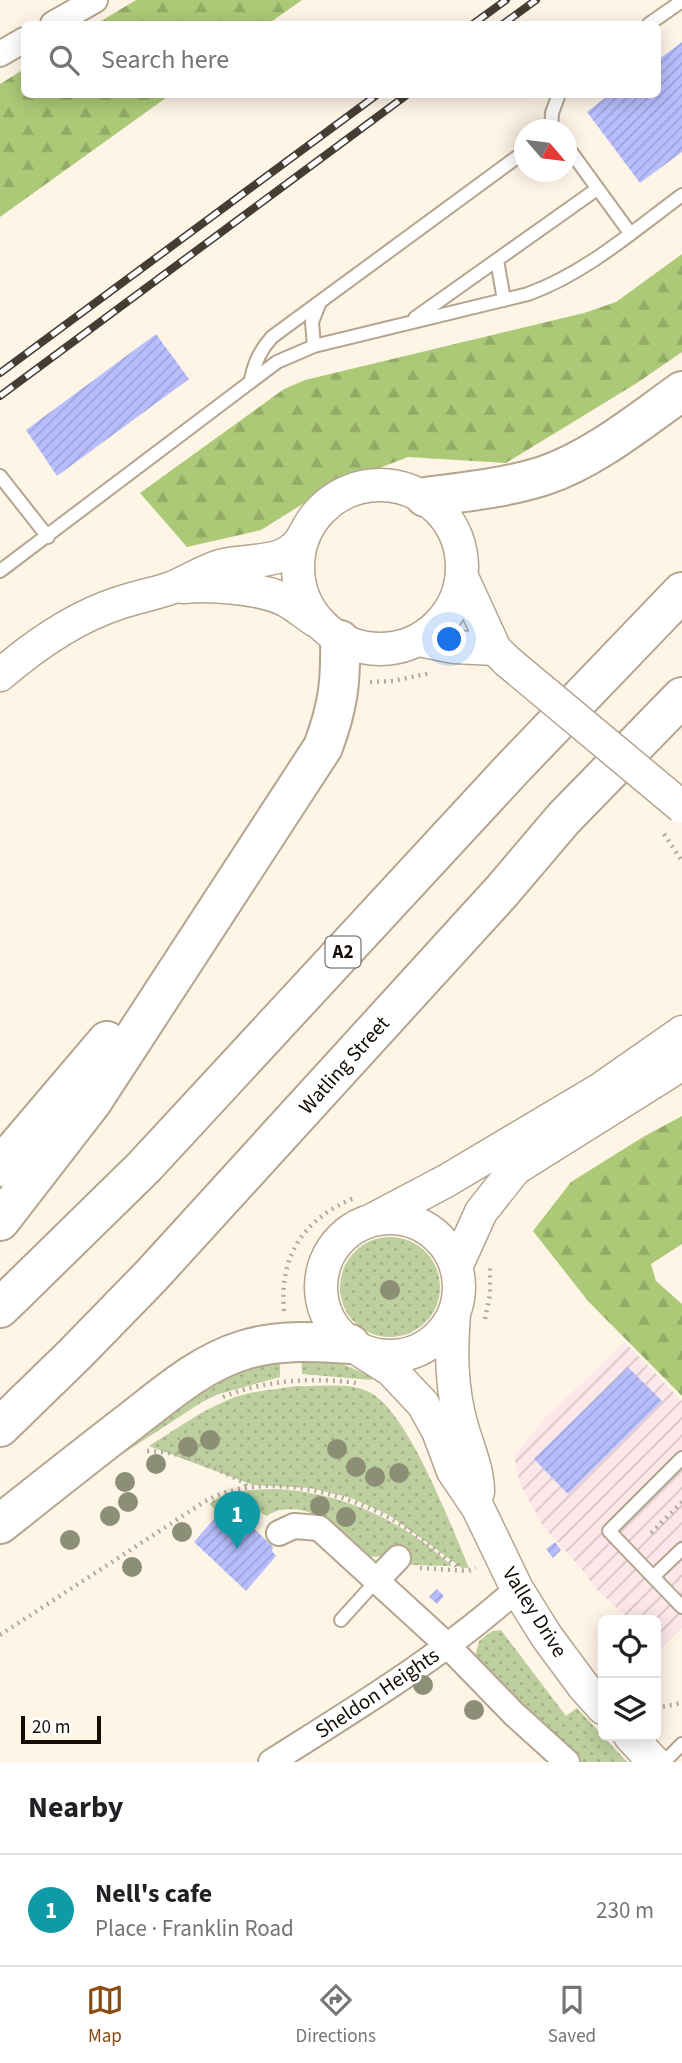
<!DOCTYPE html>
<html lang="en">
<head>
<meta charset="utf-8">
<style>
  :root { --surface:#fff; --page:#f6f6f6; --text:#202124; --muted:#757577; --line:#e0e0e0; --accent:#8a4c10 }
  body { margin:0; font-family:"Source Sans 3",sans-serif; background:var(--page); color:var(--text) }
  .controls { position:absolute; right:21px; bottom:21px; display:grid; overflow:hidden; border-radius:10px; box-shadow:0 4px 18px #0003 }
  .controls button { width:63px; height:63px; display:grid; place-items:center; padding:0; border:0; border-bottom:2px solid var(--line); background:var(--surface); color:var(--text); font:35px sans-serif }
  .compass { position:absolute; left:514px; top:119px; width:63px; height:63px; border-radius:50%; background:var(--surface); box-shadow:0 4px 18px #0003; rotate:118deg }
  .scale { position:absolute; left:21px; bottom:18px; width:80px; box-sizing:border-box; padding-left:7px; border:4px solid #130d06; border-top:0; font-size:19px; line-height:24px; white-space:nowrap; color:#130d06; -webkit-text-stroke:5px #fff; paint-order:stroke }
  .you { position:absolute; left:450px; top:640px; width:24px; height:24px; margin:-18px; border:5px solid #fff; border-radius:50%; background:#1a73e8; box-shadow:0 0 0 10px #1a73e833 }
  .badge { display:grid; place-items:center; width:46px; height:46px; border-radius:50%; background:var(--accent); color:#fff; font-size:23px; font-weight:700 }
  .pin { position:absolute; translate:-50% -58px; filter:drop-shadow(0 2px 4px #0008) }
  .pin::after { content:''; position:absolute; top:37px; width:24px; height:21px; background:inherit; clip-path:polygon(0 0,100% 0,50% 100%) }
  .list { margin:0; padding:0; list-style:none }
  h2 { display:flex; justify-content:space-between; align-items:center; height:91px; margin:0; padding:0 28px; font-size:30px }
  h2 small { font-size:23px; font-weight:400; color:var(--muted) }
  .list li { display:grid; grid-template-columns:46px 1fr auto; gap:21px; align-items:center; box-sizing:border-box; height:112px; padding:0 28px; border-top:2px solid var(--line) }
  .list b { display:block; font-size:26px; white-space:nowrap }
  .list p { margin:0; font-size:23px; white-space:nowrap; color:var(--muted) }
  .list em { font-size:23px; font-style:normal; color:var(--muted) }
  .icon { flex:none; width:38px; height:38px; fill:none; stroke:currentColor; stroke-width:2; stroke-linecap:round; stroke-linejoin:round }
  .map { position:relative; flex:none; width:682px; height:1762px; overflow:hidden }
  .search { position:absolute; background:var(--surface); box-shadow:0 4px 18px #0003; left:21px; right:21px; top:21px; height:77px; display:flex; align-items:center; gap:18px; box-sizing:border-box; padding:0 24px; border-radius:10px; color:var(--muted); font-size:26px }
  .sheet { height:203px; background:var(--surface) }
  nav { display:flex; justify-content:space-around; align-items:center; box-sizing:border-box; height:98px; border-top:2px solid var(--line); background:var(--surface); font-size:19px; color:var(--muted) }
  nav a { display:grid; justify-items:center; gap:4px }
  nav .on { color:var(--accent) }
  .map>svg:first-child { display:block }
</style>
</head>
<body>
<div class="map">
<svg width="682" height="1762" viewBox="0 0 682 1762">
  <defs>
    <pattern id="industrial-furrows" width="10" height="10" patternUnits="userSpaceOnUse" patternTransform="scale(1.75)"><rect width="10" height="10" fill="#fce7eb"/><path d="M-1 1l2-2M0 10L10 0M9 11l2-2" fill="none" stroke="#d7c5c8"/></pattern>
    <pattern id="grass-dots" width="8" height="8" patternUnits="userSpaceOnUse" patternTransform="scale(1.75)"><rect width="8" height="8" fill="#bdcf9e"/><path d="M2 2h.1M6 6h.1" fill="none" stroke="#a2b187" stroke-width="1.8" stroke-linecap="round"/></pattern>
    <pattern id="forest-firs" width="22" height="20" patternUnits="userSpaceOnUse" patternTransform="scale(1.75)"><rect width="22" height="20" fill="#acc977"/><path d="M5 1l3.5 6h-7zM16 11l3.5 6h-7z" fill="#93ab65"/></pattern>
    <pattern id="building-hatch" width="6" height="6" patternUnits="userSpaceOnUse" patternTransform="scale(1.75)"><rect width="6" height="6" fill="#b8befd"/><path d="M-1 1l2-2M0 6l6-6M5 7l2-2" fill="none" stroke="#9da2d7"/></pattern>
  </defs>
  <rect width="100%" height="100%" fill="#fff5e7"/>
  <path fill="url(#industrial-furrows)" d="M625 1342 682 1401V1627L660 1649 656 1645V1620H630L593 1586 586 1574 542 1525 520 1484 514 1456 544 1419Z"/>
  <path fill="url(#grass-dots)" d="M340 1287a50 50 0 1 1 100 0a50 50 0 1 1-100 0Z
    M301 1355 331 1359 373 1377 371 1380 302 1374Z
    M280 1360V1377L219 1394 202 1402 124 1453 122 1450C174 1411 214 1373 280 1360Z
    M297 1386C319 1387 348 1382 367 1391 407 1407 452 1528 469 1568H462L389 1515 351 1498 310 1488 253 1485 149 1446C179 1428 208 1405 242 1395 260 1390 279 1389 297 1386Z
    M278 1489C344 1493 405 1522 452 1566L411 1565 387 1554C360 1567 331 1530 313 1514 300 1508 279 1507 267 1516L255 1510 245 1515 235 1505 219 1513 209 1504C229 1488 254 1490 278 1489Z
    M501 1630 566 1716 577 1708 627 1762H580L558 1745 475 1657 479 1641 492 1631Z"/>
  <path fill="url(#forest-firs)" d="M136 0H302L268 24H96Z
    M24 69V94L170 95 0 217V84Z
    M682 254V352L637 383 506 463 408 457 330 487 261 530 187 547 140 493 284 389 305 380 584 313 616 302Z
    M682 1116V1244L651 1264 656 1281 682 1304V1396L588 1301 533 1231 571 1182 643 1137Z"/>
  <path fill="url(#building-hatch)" d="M682 42V152L640 183 587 112 610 94H658V60Z
    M156 334 189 379 57 476 26 430Z
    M628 1367 662 1401 568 1494 534 1459Z
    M221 1511 234 1521 241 1516 273 1547 272 1551 276 1556 246 1591 194 1542Z
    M555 1542 561 1550 553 1558 546 1549Z
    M437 1589 444 1596 437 1604 429 1597Z"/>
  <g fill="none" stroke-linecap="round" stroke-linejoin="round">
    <g stroke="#b5a590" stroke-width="16">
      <path id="service" d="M649 24 682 1
        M551 130 552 113 559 94
        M566 145 630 233
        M497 260 504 300
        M415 318 597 189
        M314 346 312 322 320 302
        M251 380C254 363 260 350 272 337L524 152
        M0 476 48 537
        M0 571 277 362 314 346 528 294C586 273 633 231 682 195
        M682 1458 609 1531 682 1607
        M653 1577 682 1549
        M341 1620 377 1580
        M664 1762 682 1744"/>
    </g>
    <g stroke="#b5a590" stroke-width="28">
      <path id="minor" d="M53 24 95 0
        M0 54 24 40
        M279 1533 294 1526 319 1528 448 1646 514 1714 567 1762
        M377 1580 398 1558
        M271 1762C356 1708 443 1656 517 1589"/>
    </g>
    <g stroke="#b5a590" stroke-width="35">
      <path id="tertiary" d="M298 567a82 82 0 1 1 164 0a82 82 0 1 1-164 0Z
        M462 577 495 649 507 661
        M183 587C210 584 259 588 283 599 294 604 305 614 316 621
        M419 640 454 647 495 649
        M0 675C35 645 75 617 119 603 136 597 154 594 171 588 187 582 203 571 220 566 250 558 290 567 305 533
        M321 1287a69 69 0 1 1 138 0a69 69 0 1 1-138 0Z
        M374 1219 446 1181 599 1090 682 1032
        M456 1267 481 1212 515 1169 682 1064
        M454 1314C451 1352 451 1386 461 1423 467 1446 478 1468 478 1492
        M350 1344 391 1370 423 1404 438 1431 453 1471 478 1508 517 1589 547 1637 584 1687 603 1708
        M630 1736 654 1762"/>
    </g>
    <g stroke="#b5a590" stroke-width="42">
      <path id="trunk" d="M425 497C465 492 505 488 543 476 592 460 640 421 682 391
        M0 1167 107 1041
        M0 1221 92 1102 323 747C338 707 341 682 340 640
        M0 1308 144 1167 513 768 682 592
        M0 1427 75 1354 151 1276 502 891 564 818 682 697
        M0 1524C44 1489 87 1455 131 1421 166 1394 201 1363 244 1350 280 1339 314 1342 350 1344"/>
    </g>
    <path stroke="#b2aa9e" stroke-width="4.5" stroke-dasharray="2 5" stroke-linecap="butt" d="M370 682 393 681 431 673
      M664 834 682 861
      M284 1311C279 1255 304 1219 354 1198
      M485 1319 490 1295V1265
      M223 1397C264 1380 313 1377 356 1383
      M147 1451C187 1452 210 1466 245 1483L247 1488
      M651 1533 682 1502
      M420 1568 468 1571 476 1568
      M0 1635 204 1502C259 1470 343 1491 395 1521 417 1534 436 1551 456 1566L459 1571
      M656 1708 682 1703"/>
    <use href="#service" stroke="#fff" stroke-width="12"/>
    <use href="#minor" stroke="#fff" stroke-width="24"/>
    <use href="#tertiary" stroke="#fff" stroke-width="32"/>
    <use href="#trunk" stroke="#fff" stroke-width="38"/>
    <g stroke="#443d34" stroke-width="8">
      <path id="rail" d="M473 24 506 0
        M503 24 536 0
        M0 373 378 94
        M0 396 408 94"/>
    </g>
    <use href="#rail" stroke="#fff" stroke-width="5" stroke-dasharray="16" stroke-linecap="butt"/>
    <g stroke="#b5a590" stroke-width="35" stroke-linecap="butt">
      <path id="tertiary-bridge" d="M507 661 682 807"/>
    </g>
    <use href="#tertiary-bridge" stroke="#fff" stroke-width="32"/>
  </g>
  <g fill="#8c8e75">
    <circle cx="390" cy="1290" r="10"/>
    <circle cx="210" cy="1440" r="10"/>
    <circle cx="188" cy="1447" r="10"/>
    <circle cx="337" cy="1449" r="10"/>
    <circle cx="156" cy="1464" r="10"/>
    <circle cx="356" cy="1467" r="10"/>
    <circle cx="399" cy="1473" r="10"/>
    <circle cx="375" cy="1477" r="10"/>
    <circle cx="125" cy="1482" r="10"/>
    <circle cx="128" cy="1502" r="10"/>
    <circle cx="231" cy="1503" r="10"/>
    <circle cx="320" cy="1506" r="10"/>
    <circle cx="110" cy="1516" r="10"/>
    <circle cx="346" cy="1517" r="10"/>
    <circle cx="182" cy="1532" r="10"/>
    <circle cx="70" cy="1540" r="10"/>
    <circle cx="132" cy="1567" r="10"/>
    <circle cx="423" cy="1685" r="10"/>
    <circle cx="474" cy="1710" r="10"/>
  </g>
  <g text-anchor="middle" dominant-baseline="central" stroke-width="5" stroke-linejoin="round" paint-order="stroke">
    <rect fill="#fff" stroke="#5a5651" stroke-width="2" x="325.5" y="936.5" width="35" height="31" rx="5"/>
    <g font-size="19" font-weight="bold" fill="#130d06">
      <text x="343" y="952">A2</text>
    </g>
    <g font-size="21" fill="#130d06" stroke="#fff">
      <text transform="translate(344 1065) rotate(-48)">Watling Street</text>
      <text transform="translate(535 1612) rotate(58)">Valley Drive</text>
      <text transform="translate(377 1693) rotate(-34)">Sheldon Heights</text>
    </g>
  </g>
</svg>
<div class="controls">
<button><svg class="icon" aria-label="locate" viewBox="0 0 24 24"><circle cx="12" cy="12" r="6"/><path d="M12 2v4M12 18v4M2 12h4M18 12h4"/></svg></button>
<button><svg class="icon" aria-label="layers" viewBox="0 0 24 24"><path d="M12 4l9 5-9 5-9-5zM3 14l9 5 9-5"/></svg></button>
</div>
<svg class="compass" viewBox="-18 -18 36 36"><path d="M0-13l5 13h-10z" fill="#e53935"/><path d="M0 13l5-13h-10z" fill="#757577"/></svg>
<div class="scale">20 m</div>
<div class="you"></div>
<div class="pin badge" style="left:237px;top:1549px;background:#0f9aa8">1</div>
<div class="search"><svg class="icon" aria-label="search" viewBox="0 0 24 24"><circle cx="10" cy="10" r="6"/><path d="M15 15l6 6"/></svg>Search here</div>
</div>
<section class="sheet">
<h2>Nearby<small></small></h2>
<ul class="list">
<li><span class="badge" style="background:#0f9aa8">1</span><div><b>Nell's cafe</b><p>Place · Franklin Road</p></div><em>230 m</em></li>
</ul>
</section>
<nav>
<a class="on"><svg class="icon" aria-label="map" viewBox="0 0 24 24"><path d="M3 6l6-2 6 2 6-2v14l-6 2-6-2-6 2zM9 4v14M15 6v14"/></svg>Map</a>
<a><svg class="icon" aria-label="directions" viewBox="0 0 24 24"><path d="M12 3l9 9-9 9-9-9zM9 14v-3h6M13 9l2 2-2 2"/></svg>Directions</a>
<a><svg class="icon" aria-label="saved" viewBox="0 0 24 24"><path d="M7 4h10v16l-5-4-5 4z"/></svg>Saved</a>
</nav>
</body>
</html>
